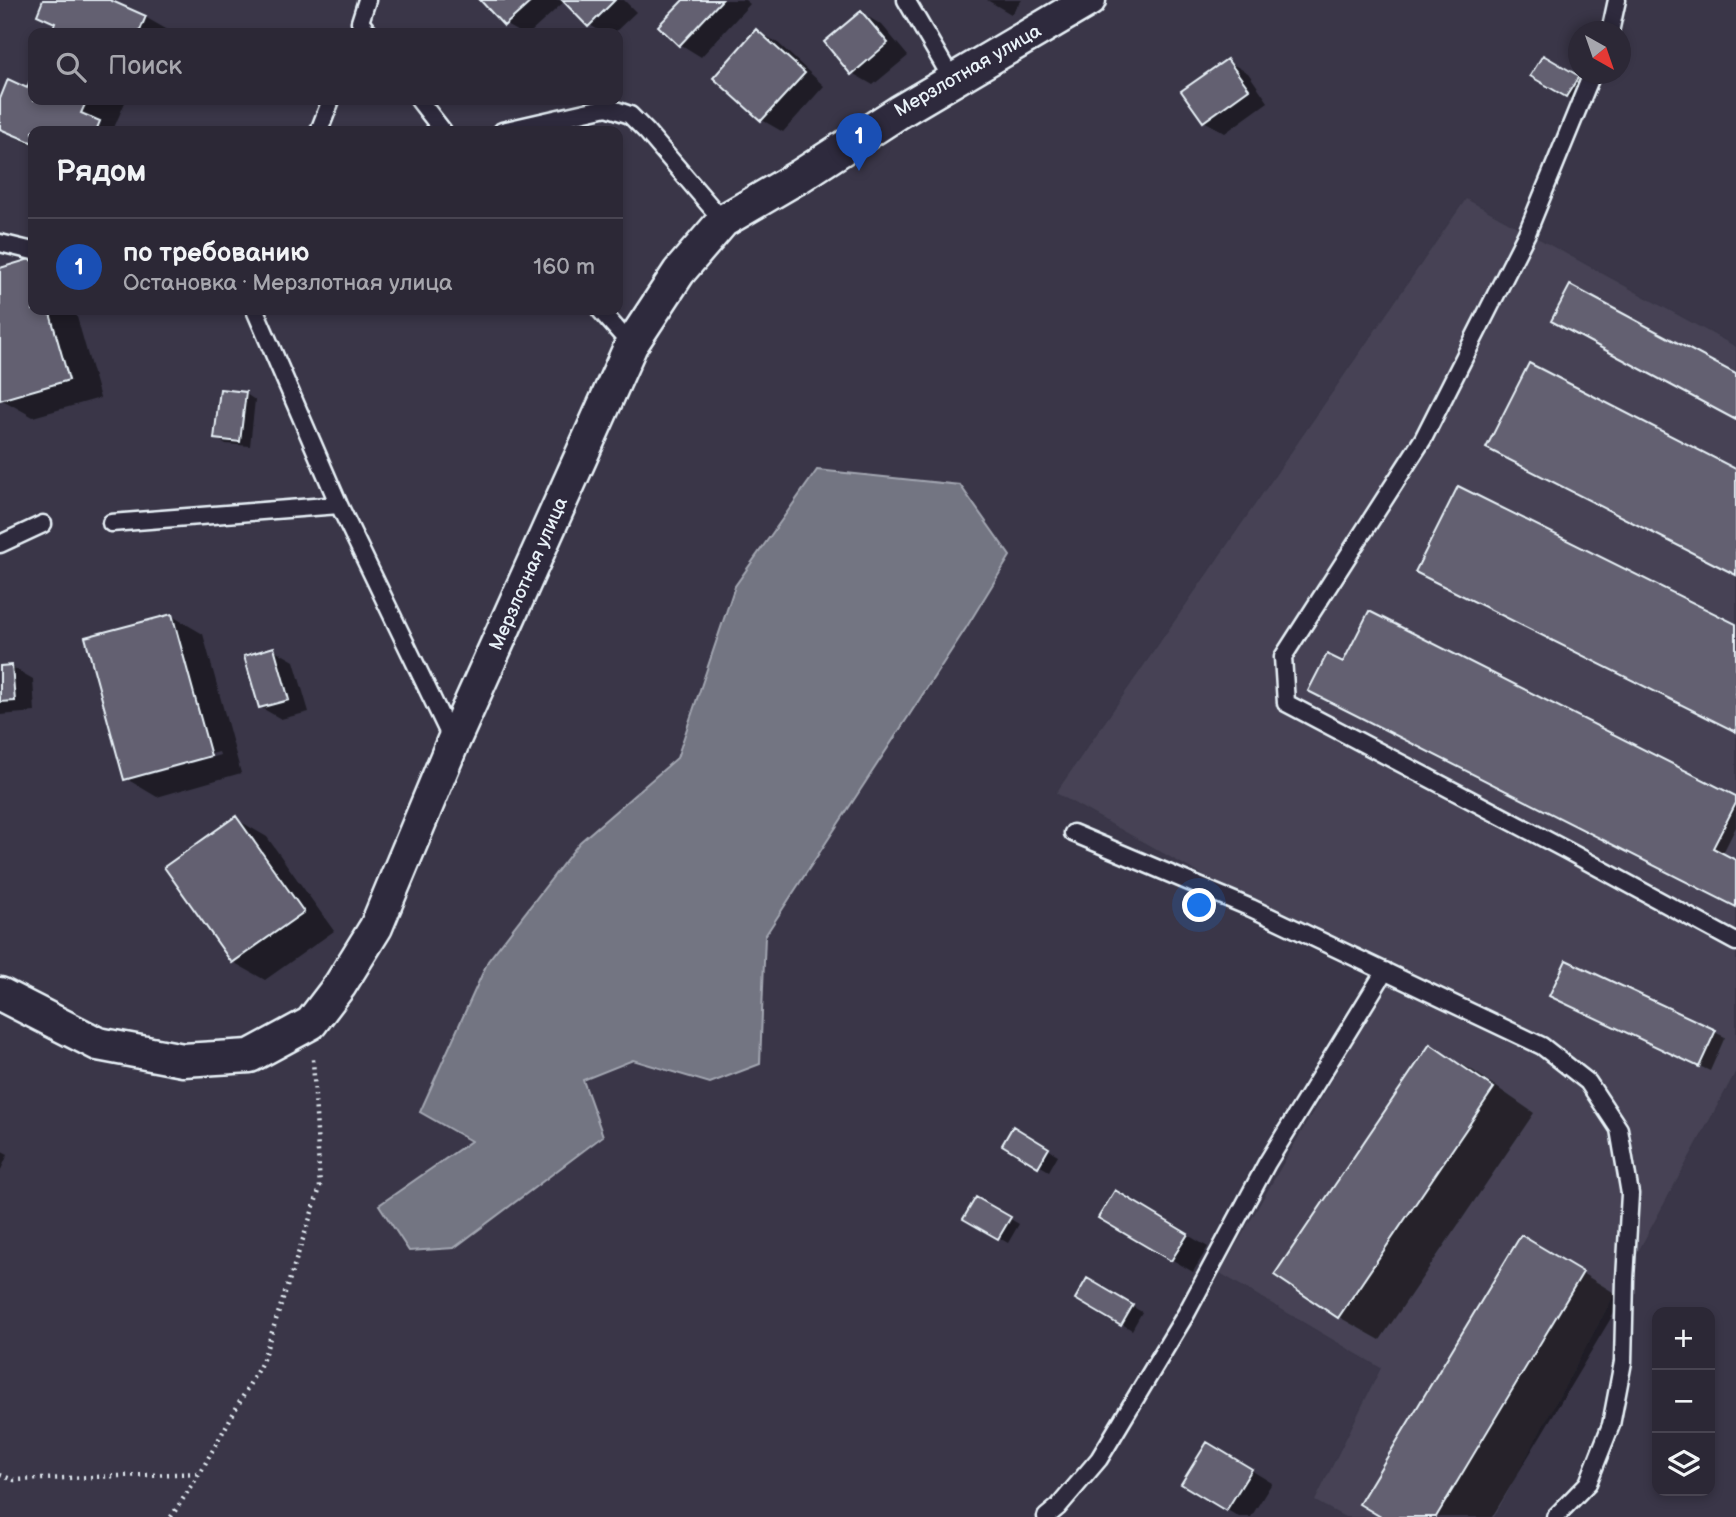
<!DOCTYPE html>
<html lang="ru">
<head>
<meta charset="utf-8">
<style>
  :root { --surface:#2c2836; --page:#383442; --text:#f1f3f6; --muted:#a6a6ad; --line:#484451; --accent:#8abfa5 }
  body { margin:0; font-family:"Balsamiq Sans",sans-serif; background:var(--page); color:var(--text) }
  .controls { position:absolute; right:21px; bottom:21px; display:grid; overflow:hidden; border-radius:14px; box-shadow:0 4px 10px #0003 }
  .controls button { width:63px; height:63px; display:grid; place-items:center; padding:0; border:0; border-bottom:2px solid var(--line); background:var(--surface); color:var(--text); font:35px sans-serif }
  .compass { position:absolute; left:1568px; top:21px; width:63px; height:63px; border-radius:50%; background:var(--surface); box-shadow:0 4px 10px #0003; rotate:140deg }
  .you { position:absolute; left:1200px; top:906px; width:24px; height:24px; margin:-18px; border:5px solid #fff; border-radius:50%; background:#1a73e8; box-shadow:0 0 0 10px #1a73e833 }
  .badge { display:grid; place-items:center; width:46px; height:46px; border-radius:50%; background:var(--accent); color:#fff; font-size:23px; font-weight:700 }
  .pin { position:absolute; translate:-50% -58px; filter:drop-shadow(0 2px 4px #0008) }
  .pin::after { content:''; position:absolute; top:37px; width:24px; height:21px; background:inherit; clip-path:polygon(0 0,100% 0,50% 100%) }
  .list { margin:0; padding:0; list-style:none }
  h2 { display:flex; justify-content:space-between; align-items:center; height:91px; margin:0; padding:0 28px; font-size:30px }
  h2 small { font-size:23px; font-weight:400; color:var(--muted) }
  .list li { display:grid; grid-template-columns:46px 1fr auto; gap:21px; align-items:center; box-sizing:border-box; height:98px; padding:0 28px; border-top:2px solid var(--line) }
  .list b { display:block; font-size:26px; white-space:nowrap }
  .list p { margin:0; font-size:23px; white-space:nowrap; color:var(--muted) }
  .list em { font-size:23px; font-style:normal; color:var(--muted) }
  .icon { flex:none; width:38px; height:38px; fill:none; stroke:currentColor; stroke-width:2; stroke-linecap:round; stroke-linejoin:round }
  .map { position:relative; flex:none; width:1736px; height:1517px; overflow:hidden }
  .search { position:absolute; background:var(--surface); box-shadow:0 4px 10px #0003; left:28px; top:28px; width:595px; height:77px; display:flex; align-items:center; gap:18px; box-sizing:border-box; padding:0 24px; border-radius:14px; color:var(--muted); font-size:26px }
  .panel { position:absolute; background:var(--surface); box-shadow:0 4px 10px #0003; left:28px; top:126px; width:595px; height:189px; border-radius:14px }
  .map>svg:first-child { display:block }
</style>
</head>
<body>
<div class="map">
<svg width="1736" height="1517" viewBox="0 0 1736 1517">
  <rect width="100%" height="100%" fill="#3a3648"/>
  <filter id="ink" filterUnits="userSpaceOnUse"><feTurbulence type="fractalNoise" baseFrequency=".0143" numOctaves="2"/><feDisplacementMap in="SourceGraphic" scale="14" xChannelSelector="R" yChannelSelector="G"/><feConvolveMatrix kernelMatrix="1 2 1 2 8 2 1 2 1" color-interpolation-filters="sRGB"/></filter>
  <g filter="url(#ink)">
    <path fill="#464354" d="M1466 199 1736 347V1071L1494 1517H1345L1315 1501 1381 1368 1220 1273 1389 980 1056 793Z"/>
    <path fill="#737482" stroke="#a2a6b1" stroke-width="2" d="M817 470 960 485 1010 556 966 628 765 936 760 1064 710 1083 633 1060 583 1080 603 1136 454 1248 409 1251 379 1205 471 1141 420 1112 488 961 580 842 677 758 735 586Z"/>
    <path fill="#0007" fill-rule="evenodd" d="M45 0H105L145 17 173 33H52L56 25 39 15Z
      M482 0H624L636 12 614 33H603L590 25 565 1 530 33H520L506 25Z
      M685 0H745L750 4 701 57 680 44Z
      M987 0H1022L1011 14Z
      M861 13 882 25 908 56 873 85 852 73Z
      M757 31 778 43 824 86 783 132 762 120Z
      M1544 57 1588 83 1577 102 1532 76Z
      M1227 61 1248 73 1268 102 1225 133 1204 121Z
      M33 77V100H126L113 130 115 131H33V146L0 128V103L28 90Z
      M33 260V310H75L100 398 33 417 1 399 0 394V270Z
      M246 394 255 400 250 446 226 444 216 438Z
      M172 616 203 634 241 773 157 797 125 778ZM219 752 220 755 148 775V771Z
      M273 649 294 661 309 712 281 719 260 707Z
      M1344 664 1736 798V827L1722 855 1736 862V906Z
      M12 667 33 679 35 712 0 715V668Z
      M236 819 267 837 334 931 265 980 233 962Z
      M1567 962 1725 1037 1710 1071 1561 1001Z
      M1431 1047 1472 1070 1534 1113 1380 1340 1339 1317Z
      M1013 1129 1058 1155 1049 1171 1004 1145Z
      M0 1150 8 1154 0 1172Z
      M1115 1192 1208 1247 1193 1272 1100 1217Z
      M977 1199 1019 1224 1008 1243 965 1218Z
      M1562 1261 1623 1298 1492 1517H1384Z
      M1088 1281 1142 1312 1132 1330 1078 1298Z
      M1228 1456 1272 1483 1251 1517H1239L1184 1484Z"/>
    <path fill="#636171" stroke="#e8f1f8" stroke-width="2" d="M43 0H110L146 16 139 33H51L55 23 37 15Z
      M480 0H533L504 26Z
      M562 0H615L588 27Z
      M683 0H722L679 46 658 26Z
      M861 11 888 43 851 75 824 42Z
      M756 29 805 73 761 121 713 78Z
      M1543 55 1579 76 1566 97 1530 76Z
      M1227 59 1249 89 1203 122 1181 91Z
      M33 73V100H87L81 113 100 121 96 131H33V143L0 129V99L8 79 27 88Z
      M33 258V310H49L69 380 0 400V268Z
      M1570 285 1736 374V420L1551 321Z
      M1529 363 1736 469V575L1486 448Z
      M220 389 246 392 240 442 214 439Z
      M1458 486 1736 624V732L1415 572Z
      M1369 611 1736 796V803L1713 848 1736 860V907L1308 691 1327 654 1343 662Z
      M172 614 211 756 124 780 85 637Z
      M274 647 289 700 259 708 244 656Z
      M12 665 15 701 0 702V666Z
      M236 816 304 912 232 963 164 867Z
      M1566 960 1716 1030 1699 1067 1549 996Z
      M1430 1044 1494 1088 1338 1318 1274 1275Z
      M1013 1126 1049 1148 1038 1167 1002 1145Z
      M1115 1190 1188 1234 1171 1261 1098 1218Z
      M976 1197 1011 1217 998 1239 963 1219Z
      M1521 1235 1583 1272 1436 1517H1381L1359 1504Z
      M1087 1278 1133 1305 1121 1326 1075 1299Z
      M1207 1442 1252 1469 1226 1511 1181 1484Z"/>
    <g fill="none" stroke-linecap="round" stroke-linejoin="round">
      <g stroke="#e8f1f8" stroke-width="21">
        <path id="service" d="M367 0 360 22 369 33
          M906 0 952 79
          M1610 32 1617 0
          M1592 74 1527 233 1423 439 1283 657 1286 703 1566 850 1736 942
          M419 100 443 131
          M319 131 331 100
          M502 131 607 107 630 115 647 132 723 221
          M0 243 33 251
          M255 310 339 505 452 740
          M600 310 631 345
          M111 523 339 505
          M0 544 43 524
          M1073 833 1251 908 1542 1046 1588 1082 1619 1129 1630 1194 1625 1279 1623 1362 1611 1425 1588 1483 1555 1517
          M1046 1517 1058 1507 1099 1459 1186 1314 1267 1163 1385 971"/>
      </g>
      <g stroke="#e8f1f8" stroke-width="37">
        <path id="minor" d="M0 994 98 1044 183 1060 250 1056 311 1023 340 985 376 927 453 742 631 345 679 272 723 221 800 176 899 112 1089 0"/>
      </g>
      <path stroke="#e8f1f8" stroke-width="4.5" stroke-dasharray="2 5" stroke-linecap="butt" d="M0 1475 14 1480 200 1473
        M171 1517 200 1473 262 1362 320 1188 313 1059"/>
      <use href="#service" stroke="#2f2a3d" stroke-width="16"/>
      <use href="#minor" stroke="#2f2a3d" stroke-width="32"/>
    </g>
  </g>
  <g text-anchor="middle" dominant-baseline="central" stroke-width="5" stroke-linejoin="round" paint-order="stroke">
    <g font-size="19" fill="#e8f1f8" stroke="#2f2a3d">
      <text transform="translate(968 71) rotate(-30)">Мерзлотная улица</text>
      <text transform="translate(529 574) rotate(-66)">Мерзлотная улица</text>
    </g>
  </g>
</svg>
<div class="controls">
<button>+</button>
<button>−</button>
<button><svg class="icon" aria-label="layers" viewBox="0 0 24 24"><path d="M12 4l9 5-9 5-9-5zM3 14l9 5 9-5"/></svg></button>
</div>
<svg class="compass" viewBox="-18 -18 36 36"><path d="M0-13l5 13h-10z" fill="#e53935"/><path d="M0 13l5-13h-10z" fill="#a6a6ad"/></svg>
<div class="you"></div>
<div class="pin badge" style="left:859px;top:171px;background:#1a4fb4">1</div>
<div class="search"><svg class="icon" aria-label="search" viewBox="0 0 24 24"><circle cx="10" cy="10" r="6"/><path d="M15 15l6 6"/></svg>Поиск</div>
<section class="panel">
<h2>Рядом<small></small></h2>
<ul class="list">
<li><span class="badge" style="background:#1a4fb4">1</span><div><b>по требованию</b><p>Остановка · Мерзлотная улица</p></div><em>160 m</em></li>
</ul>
</section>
</div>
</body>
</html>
